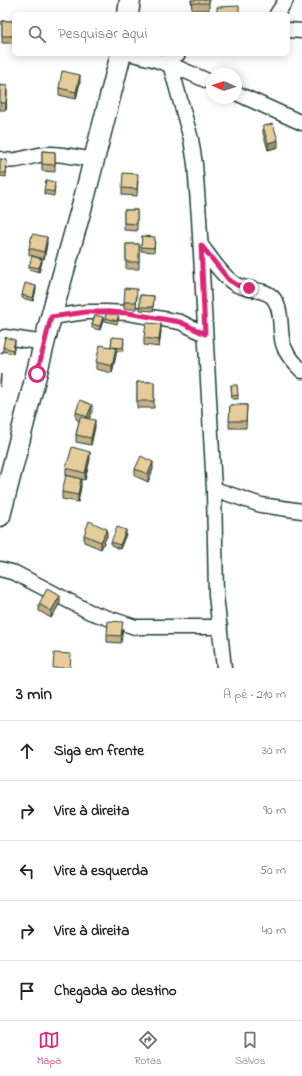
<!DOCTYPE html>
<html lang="pt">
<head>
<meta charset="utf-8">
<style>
  :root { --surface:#fff; --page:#f2f2f2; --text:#222; --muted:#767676; --line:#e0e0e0; --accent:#db2777 }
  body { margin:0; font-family:"Indie Flower",sans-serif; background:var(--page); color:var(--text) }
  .compass { position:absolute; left:206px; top:68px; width:36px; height:36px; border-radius:50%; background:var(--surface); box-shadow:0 2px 10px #0003; rotate:273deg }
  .stop { position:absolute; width:12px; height:12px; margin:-9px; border:3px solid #db2777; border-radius:50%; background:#fff }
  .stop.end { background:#db2777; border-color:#fff; box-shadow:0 1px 4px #0008 }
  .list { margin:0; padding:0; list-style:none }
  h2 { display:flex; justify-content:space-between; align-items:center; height:52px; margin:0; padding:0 16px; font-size:17px }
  h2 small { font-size:13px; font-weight:400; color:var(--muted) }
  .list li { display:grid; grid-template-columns:26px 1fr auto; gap:12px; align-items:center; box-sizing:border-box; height:60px; padding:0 16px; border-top:1px solid var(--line) }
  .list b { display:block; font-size:15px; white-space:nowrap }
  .list em { font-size:13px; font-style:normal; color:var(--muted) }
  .icon { flex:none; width:22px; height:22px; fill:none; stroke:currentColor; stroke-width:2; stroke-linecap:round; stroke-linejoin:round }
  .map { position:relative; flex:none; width:302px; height:668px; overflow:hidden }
  .search { position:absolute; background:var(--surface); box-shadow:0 2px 10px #0003; left:12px; right:12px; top:12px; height:44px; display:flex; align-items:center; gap:10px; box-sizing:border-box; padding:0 14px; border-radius:6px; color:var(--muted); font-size:15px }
  .sheet { height:352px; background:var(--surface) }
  nav { display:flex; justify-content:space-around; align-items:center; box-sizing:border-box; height:56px; border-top:1px solid var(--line); background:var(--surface); font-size:11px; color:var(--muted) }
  nav a { display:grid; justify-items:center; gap:2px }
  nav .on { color:var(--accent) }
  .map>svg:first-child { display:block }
</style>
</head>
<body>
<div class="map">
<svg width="302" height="668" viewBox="0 0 302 668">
  <rect width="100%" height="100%" fill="#fff"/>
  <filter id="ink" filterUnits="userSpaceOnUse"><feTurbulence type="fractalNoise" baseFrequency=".025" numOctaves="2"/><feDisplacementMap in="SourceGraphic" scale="8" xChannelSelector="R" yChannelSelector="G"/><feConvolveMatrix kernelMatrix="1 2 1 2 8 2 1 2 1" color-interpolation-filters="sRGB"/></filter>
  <g filter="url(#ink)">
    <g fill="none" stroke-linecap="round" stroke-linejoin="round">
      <g stroke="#1f3d34" stroke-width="17">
        <path id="minor" d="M277 14 286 0
          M288 30 302 31
          M132 54C162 60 184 70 212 83
          M178 54 171 58 170 64 191 139 195 164 199 218 214 489 216 595 224 668
          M236 93 302 123
          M0 159C16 164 30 155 47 154 62 153 79 158 94 160
          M201 245C210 257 222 276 235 284 247 291 266 288 274 299 283 312 279 329 283 344 286 355 295 363 302 371
          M51 317 86 312H106L128 313 180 322 205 334
          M0 345 5 337 45 343
          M214 489 261 505 302 511
          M0 569 15 573 90 612 135 627H220"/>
      </g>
      <g stroke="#1f3d34" stroke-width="23">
        <path id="secondary" d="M128 14 130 0
          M0 516 51 317 85 195 121 54"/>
      </g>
      <use href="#minor" stroke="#fff" stroke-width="14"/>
      <use href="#secondary" stroke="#fff" stroke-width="20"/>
    </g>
    <path fill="#c6af85" stroke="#1f3d34" d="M191 0H209V10H192Z
      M2 21H14V43H2Z
      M80 82 76 99 59 95V88Z
      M0 85 7 93 6 110H0Z
      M263 126 278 147 268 150 263 133Z
      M42 151 55 152V172L42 171Z
      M0 159 7 160 6 177 0 176Z
      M138 181 137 196 122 195V188Z
      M55 186 54 196 44 194V190Z
      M124 210H137V231L124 230Z
      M142 236 155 240 154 252 141 251Z
      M47 244 44 259 29 255V248Z
      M126 244H139V269H126Z
      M42 262 39 272 29 269V266Z
      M36 290 33 301 22 298V295Z
      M140 295 154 296 153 311 140 310Z
      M137 296 136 309H124V302Z
      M119 317 117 324 105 321V318Z
      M103 321 100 330 92 328V324Z
      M161 331 159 347 144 345V338Z
      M112 337 124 342 123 351H116V355L112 373 96 369V362L111 347Z
      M15 343 13 354 3 351V347Z
      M137 382H154V408H137Z
      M231 385 238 395V399H232Z
      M230 405H247L246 428H229Z
      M76 412H92L89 419 95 427 91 445 76 442V435L79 421 76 419Z
      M90 459 85 480 66 475V468Z
      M135 469H153L148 482 135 476Z
      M81 486 78 502 62 499V492Z
      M126 534 120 549 111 545V542Z
      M84 535 107 536 101 549 84 542Z
      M60 603 51 618 39 611V604Z
      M123 629 121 643 107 642V635Z"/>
    <path fill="#a18f6c" stroke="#1f3d34" d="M80 75V82L76 99V92Z
      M7 86V93L6 110V103Z
      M278 140V147L268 150V143Z
      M47 237V244L44 259V252Z
      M42 259V262L39 272V268Z
      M36 286V290L33 301V298Z
      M103 317V321L100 330V326Z
      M161 324V331L159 347V340Z
      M15 340V343L13 354V350Z
      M116 348V355L112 373V366Z
      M1 374V381L0 387V380Z
      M92 405V412L87 424V417Z
      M95 420V427L91 445V438Z
      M90 452V459L85 480V473Z
      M153 462V469L148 482V474Z
      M81 479V486L78 502V495Z
      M107 529V536L101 549V542Z
      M126 530V534L120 549V545Z
      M60 596V603L51 618V611Z"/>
    <path fill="#e6cc9b" stroke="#1f3d34" d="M191 0H209V3H192Z
      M239 6V14H217V7Z
      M2 21H14V36H2Z
      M62 71 80 75 76 92 59 88Z
      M0 85 7 86 6 103H0Z
      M273 124 278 140 268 143 263 126Z
      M42 151 55 152V165L42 164Z
      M0 159 7 160 6 173H0Z
      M123 173 138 174 137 189 122 188Z
      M46 180 55 182 54 192 44 190Z
      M124 210H137V224L124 223Z
      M32 234 47 237 44 252 29 248Z
      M142 236 155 237 154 248 141 247Z
      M126 244H139V262H126Z
      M32 256 42 259 39 268 29 266Z
      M25 283 36 286 33 298 22 295Z
      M125 288 137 289 136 302H124Z
      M140 295 154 296 153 307H140Z
      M107 310 119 313 117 321 105 318Z
      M95 315 103 317 100 326 92 324Z
      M146 323 161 324 159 340 144 338Z
      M5 337 15 340 13 350 3 347Z
      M112 337 124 338 123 348 111 347Z
      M100 345 116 348 112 366 96 362Z
      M137 382H154V401H137Z
      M231 385H237L238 395 232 396Z
      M80 400 92 405 87 417 76 412Z
      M230 405H247L246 421H229Z
      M80 417 95 420 91 438 76 435Z
      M72 447 90 452 85 473 66 468Z
      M141 456 153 462 148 474 135 469Z
      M66 475 81 479 78 495 62 492Z
      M89 521 107 529 101 542 84 535Z
      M117 527 126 530 120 545 111 542Z
      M47 589 60 596 51 611 39 604Z
      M108 621 123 622 121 636 107 635Z
      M54 653 71 654 70 668H53Z"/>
  </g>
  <g fill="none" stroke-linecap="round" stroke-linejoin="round" filter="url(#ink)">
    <path stroke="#db2777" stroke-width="5" d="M37 374 51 317 86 312H106L128 313 180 322 205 334 201 245 229 280 237 285 249 288"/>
  </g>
</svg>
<svg class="compass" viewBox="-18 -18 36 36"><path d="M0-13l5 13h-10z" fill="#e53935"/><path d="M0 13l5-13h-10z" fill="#767676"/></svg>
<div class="stop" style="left:37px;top:374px"></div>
<div class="stop end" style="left:249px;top:288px"></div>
<div class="search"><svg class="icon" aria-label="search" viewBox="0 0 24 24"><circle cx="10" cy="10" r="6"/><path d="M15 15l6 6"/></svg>Pesquisar aqui</div>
</div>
<section class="sheet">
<h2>3 min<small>A pé · 210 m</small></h2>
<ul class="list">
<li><svg class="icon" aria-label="ahead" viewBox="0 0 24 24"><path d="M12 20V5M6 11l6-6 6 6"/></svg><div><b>Siga em frente</b></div><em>30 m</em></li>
<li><svg class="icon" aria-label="right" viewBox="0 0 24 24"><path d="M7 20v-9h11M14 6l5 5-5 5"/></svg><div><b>Vire à direita</b></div><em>90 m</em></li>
<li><svg class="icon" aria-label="left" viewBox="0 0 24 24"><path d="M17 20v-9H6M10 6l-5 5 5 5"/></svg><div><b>Vire à esquerda</b></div><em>50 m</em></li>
<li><svg class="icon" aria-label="right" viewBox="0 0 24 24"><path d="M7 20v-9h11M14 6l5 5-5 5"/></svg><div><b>Vire à direita</b></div><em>40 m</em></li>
<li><svg class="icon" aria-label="arrive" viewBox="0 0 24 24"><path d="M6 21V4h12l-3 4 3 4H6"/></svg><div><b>Chegada ao destino</b></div></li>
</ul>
</section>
<nav>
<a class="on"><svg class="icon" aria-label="map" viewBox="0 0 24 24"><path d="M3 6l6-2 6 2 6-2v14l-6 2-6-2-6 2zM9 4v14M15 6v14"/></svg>Mapa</a>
<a><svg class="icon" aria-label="directions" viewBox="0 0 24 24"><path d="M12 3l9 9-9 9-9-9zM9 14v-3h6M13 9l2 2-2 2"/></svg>Rotas</a>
<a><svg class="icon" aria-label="saved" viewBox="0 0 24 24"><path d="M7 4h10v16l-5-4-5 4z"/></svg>Salvos</a>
</nav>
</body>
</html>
